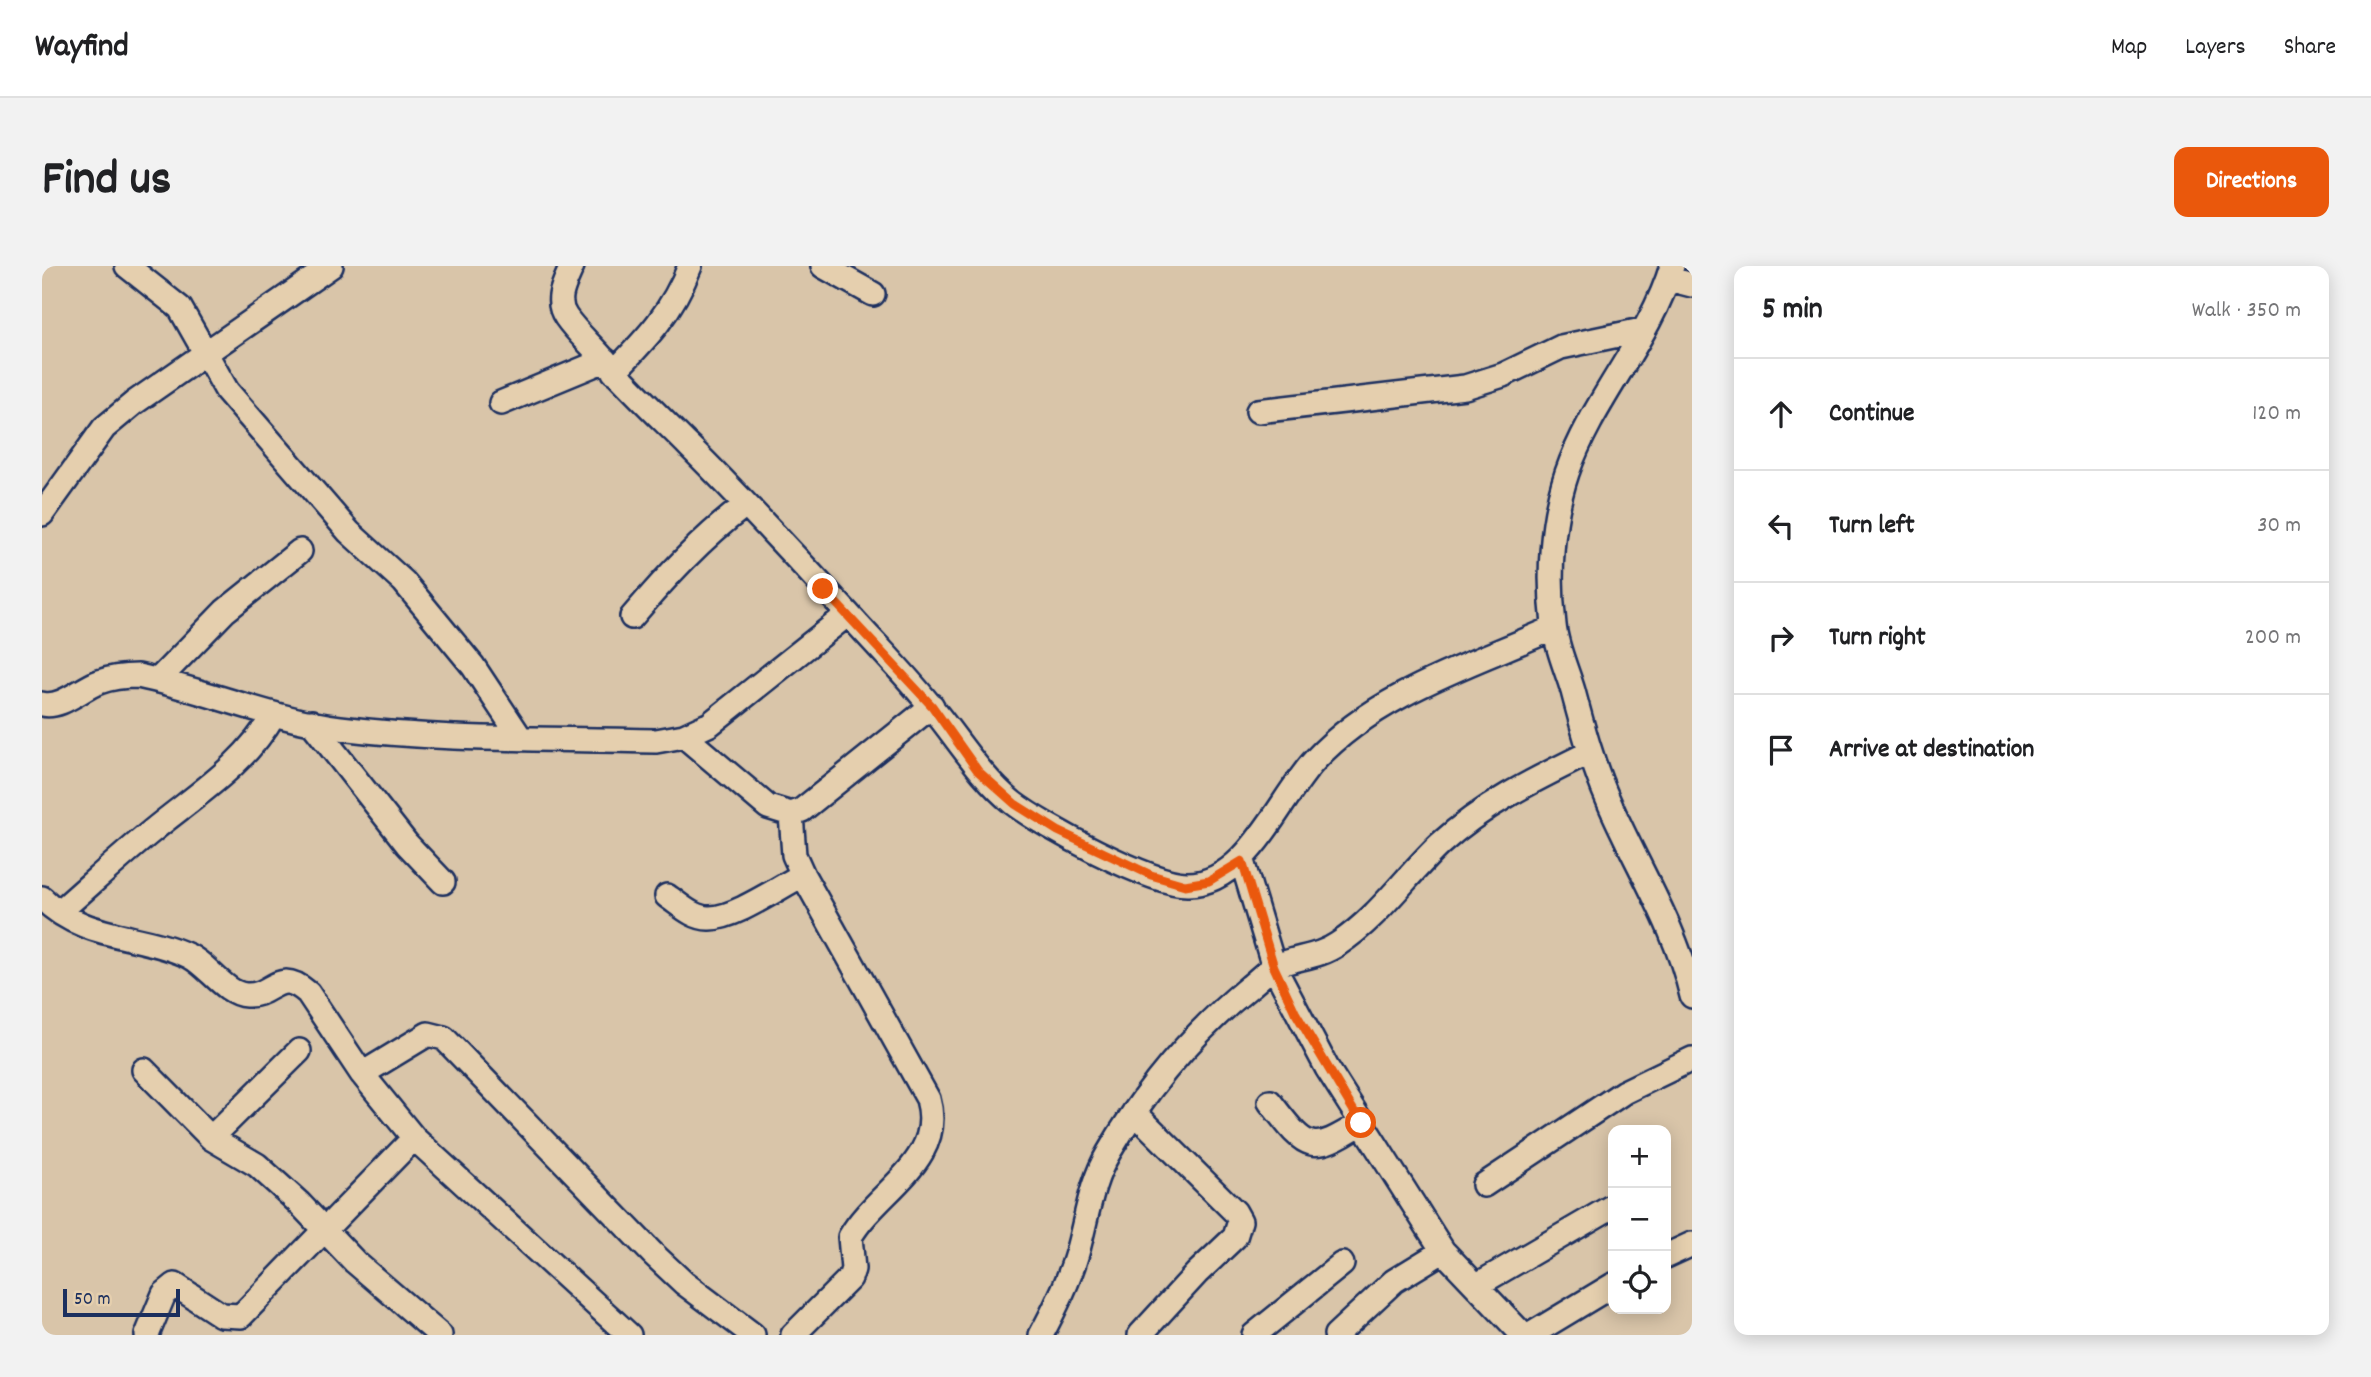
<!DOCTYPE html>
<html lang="en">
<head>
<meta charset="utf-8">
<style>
  :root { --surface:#fff; --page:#f2f2f2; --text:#202124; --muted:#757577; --line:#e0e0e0; --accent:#ea580c }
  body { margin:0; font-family:Dekko,sans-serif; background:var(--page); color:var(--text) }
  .controls { position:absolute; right:21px; bottom:21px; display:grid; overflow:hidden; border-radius:14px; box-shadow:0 4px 18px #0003 }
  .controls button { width:63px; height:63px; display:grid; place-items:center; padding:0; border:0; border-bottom:2px solid var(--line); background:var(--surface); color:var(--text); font:35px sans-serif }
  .scale { position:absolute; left:21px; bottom:18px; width:117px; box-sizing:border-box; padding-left:7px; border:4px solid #1b2f5e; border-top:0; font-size:19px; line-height:24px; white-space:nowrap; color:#1b2f5e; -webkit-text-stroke:5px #e5cfae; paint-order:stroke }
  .stop { position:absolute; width:21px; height:21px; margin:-16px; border:5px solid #ea580c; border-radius:50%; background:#fff }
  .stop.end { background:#ea580c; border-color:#fff; box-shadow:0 2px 7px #0008 }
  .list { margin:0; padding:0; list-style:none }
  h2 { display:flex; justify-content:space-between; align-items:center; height:91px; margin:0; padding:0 28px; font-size:30px }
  h2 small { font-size:23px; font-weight:400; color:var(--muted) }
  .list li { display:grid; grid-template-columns:46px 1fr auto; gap:21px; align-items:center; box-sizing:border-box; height:112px; padding:0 28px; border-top:2px solid var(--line) }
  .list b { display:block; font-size:26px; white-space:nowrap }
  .list em { font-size:23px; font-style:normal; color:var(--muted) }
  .icon { flex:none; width:38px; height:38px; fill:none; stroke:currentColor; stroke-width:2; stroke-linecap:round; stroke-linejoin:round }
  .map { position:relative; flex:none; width:1650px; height:1069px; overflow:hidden; border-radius:14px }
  header { display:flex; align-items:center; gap:42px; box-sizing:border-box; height:98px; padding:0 35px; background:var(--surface); border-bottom:2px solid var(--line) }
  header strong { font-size:33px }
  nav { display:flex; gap:38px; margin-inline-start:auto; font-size:24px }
  .intro { display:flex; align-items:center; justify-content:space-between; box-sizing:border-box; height:168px; padding:0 42px }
  h1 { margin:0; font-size:49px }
  .button { padding:18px 32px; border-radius:14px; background:var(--accent); color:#fff; font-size:24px; font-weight:700 }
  main { display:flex; gap:42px; padding:0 42px }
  aside { flex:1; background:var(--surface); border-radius:14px; box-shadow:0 4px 18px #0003 }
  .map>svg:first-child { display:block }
</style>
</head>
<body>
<header>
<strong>Wayfind</strong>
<nav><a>Map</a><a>Layers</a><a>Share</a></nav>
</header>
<div class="intro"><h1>Find us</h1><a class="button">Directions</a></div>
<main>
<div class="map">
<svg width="1650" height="1069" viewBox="0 0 1650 1069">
  <rect width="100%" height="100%" fill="#d9c5a9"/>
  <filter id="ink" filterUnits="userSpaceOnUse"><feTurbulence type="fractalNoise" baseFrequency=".0143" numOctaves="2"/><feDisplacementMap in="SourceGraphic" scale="14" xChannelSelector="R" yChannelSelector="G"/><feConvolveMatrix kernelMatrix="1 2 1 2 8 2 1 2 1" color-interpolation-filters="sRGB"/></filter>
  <g filter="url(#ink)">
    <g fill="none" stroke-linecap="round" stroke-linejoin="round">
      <g stroke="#1b2f5e" stroke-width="28">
        <path id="minor" d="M85 0 138 42 185 125 307 266 362 316 431 400 478 471
          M530 0C523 17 512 34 524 51 533 64 546 76 556 87 585 120 617 150 648 181 702 234 757 295 809 351 836 381 866 411 891 443 918 476 938 510 971 537 1001 560 1108 618 1145 618 1205 619 1237 532 1273 494 1335 427 1431 398 1512 362
          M781 0 831 28
          M1630 0C1608 74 1550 134 1525 207 1509 254 1506 311 1512 359 1514 381 1525 404 1531 425 1541 463 1551 500 1567 536 1595 601 1634 660 1650 730
          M1627 13 1650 19
          M572 106C606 71 630 46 648 0
          M459 137 563 94
          M1216 145 1423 121 1461 109 1519 81 1600 64
          M0 248 62 162 92 137 289 0
          M590 351C625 310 659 273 702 240
          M116 414 183 345 258 285
          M0 438C19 443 40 422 57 416 70 411 83 410 96 410 164 424 229 453 298 462 402 475 509 472 614 475L642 470 668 458 806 348
          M269 456 365 578 401 616
          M642 470 726 541 749 548 760 544 890 440
          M749 548 752 589 761 609 886 833C904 895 835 924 808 971L811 1003 808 1012 751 1069
          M1200 595 1232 701 1285 802 1401 985 1481 1069
          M625 630C637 638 652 653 668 652 693 652 737 621 761 609
          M0 632C41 674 98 667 147 690 166 699 183 728 204 729 231 731 236 700 266 727L320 808 372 872 587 1069
          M17 646C48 619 78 591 110 565 155 528 203 499 232 448
          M102 804 169 872 215 899 257 937 313 996 398 1069
          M320 808 386 768 402 772 610 987 642 1017 711 1069
          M1228 836C1264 882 1267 891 1319 857
          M1092 846 1193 946 1198 955 1193 971 1155 1007 1098 1069
          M169 872 257 785
          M1442 919 1582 826 1650 793
          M1624 990 1650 978
          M1435 1019 1571 940
          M105 1069 122 1028 133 1019 179 1049 199 1050 372 872
          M999 1069C1013 1043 1027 1015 1035 987 1045 952 1048 918 1067 886 1103 824 1151 767 1207 721 1215 715 1223 706 1232 701 1252 691 1276 692 1296 678 1336 652 1364 610 1398 578 1442 538 1494 513 1547 487
          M1212 1069 1300 998
          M1294 1069 1352 1015 1401 985
          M1488 1069 1571 1019"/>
      </g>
      <use href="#minor" stroke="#e5cfae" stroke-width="23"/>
    </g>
  </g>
  <g fill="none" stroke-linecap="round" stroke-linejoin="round" filter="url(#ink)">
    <path stroke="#ea580c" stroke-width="9" d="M781 323 890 440 936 505 973 538 1016 565 1109 609 1143 619 1167 615 1200 595 1232 701 1253 746 1319 857"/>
  </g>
</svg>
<div class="controls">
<button>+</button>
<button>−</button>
<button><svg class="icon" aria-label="locate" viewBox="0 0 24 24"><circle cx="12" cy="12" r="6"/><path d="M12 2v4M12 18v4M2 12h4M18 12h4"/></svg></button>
</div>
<div class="scale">50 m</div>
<div class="stop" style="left:1319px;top:857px"></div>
<div class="stop end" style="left:781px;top:323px"></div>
</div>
<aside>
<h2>5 min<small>Walk · 350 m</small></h2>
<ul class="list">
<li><svg class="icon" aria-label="ahead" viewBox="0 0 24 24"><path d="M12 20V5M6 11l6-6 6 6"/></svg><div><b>Continue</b></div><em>120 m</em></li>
<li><svg class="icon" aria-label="left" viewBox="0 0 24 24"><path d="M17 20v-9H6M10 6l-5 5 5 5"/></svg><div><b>Turn left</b></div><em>30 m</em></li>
<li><svg class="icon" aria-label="right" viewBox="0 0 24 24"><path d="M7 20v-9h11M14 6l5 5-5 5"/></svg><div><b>Turn right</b></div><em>200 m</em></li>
<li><svg class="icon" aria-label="arrive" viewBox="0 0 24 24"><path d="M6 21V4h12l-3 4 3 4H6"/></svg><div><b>Arrive at destination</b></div></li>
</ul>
</aside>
</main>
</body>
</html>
